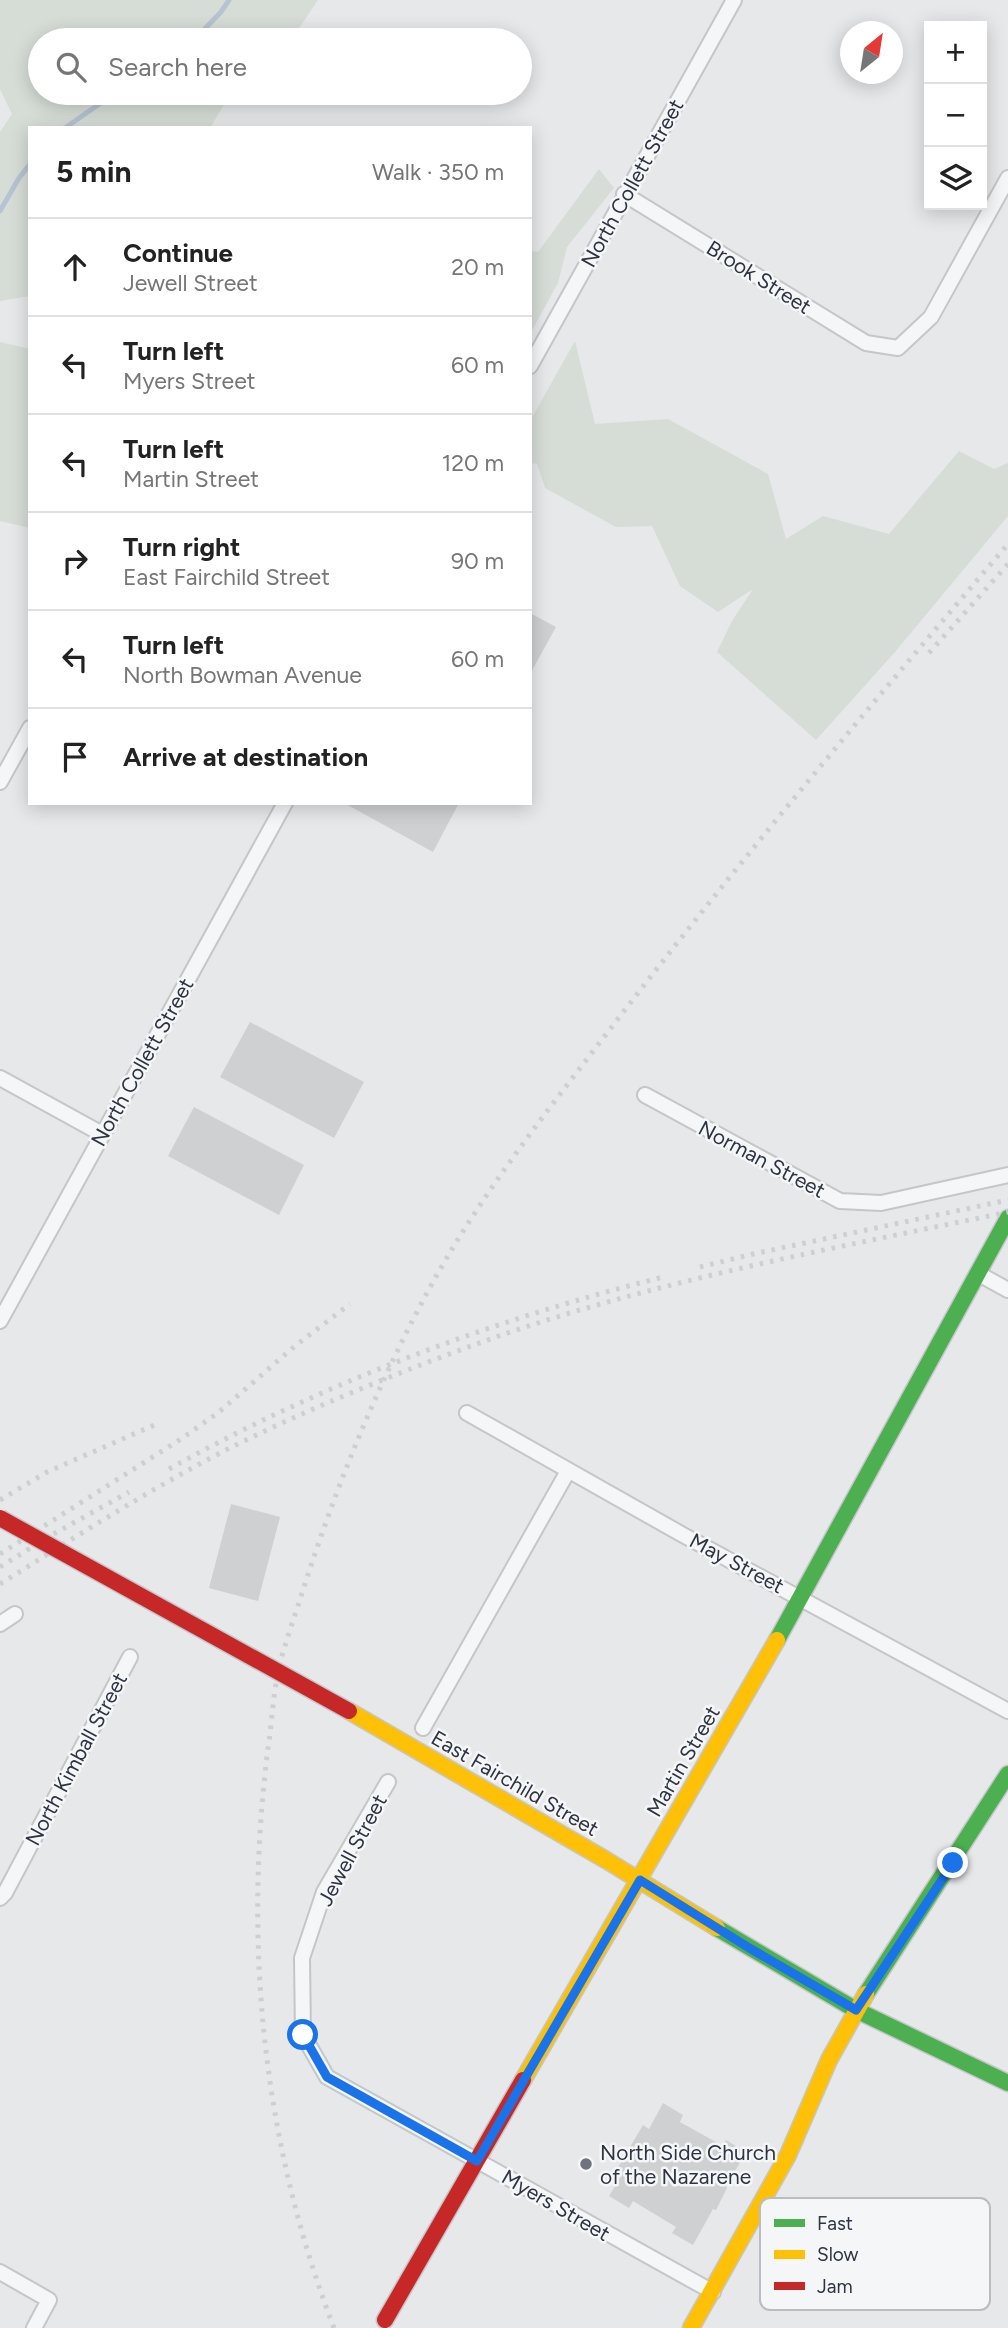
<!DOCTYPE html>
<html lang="en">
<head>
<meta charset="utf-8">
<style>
  :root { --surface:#fff; --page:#f2f2f2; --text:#222; --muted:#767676; --line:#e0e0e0 }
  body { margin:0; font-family:Figtree,sans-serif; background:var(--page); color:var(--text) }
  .controls { position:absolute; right:21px; top:21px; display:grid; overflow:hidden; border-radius:0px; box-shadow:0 4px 18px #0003 }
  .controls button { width:63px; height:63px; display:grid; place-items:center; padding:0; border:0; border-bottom:2px solid var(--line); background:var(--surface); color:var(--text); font:35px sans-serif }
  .compass { position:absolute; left:840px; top:21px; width:63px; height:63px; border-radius:50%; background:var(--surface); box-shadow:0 4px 18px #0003; rotate:30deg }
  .stop { position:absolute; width:21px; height:21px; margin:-16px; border:5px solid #1a73e8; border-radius:50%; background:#fff }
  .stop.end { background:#1a73e8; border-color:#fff; box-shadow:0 2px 7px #0008 }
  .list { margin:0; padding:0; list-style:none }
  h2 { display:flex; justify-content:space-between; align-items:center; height:91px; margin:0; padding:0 28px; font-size:30px }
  h2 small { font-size:23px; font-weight:400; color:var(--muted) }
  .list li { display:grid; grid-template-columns:46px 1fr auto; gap:21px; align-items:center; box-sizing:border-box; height:98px; padding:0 28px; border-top:2px solid var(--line) }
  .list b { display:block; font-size:26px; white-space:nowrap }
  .list p { margin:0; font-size:23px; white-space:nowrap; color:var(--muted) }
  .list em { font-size:23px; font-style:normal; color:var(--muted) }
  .icon { flex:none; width:38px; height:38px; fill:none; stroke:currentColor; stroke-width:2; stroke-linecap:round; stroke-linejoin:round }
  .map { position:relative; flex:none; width:1008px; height:2328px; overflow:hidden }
  .search { position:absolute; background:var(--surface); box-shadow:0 4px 18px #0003; left:28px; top:28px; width:504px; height:77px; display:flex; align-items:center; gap:18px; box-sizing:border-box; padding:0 24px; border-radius:38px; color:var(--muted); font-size:26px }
  .panel { position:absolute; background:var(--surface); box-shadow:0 4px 18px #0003; left:28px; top:126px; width:504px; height:679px; border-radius:0px }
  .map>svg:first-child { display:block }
</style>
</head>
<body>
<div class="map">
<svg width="1008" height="2328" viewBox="0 0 1008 2328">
  <rect width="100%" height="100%" fill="#e6e8ea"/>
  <path fill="#d6ddd7" d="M0 0H318L291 40H40V93H238L228 98 210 128H30V296L0 301V132L12 114 0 89Z
    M599 169 614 188 567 247 558 283 530 334V251L538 252Z
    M575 341 595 424 668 419 768 474 786 539 823 516 889 534 959 451 994 469 1008 463V516L895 652 816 740 717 652 732 621 753 589 718 612 680 586 652 526 616 527 545 488 537 464 530 463V421Z
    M0 342 30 349V528L0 521Z"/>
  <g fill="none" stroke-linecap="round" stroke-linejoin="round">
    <path stroke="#b7c3d2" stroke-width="5" d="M194 40 221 12 229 0
      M65 128 115 93
      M0 211 19 178 30 164"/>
  </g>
  <path fill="#ced0d2" d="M530 613 556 627 530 674Z
    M344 803H459L433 852Z
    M250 1022 364 1082 334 1138 220 1077Z
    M194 1107 304 1165 279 1215 168 1156Z
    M231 1504 280 1517 258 1601 209 1588Z
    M663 2103 683 2115 680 2122 723 2146 726 2140 746 2152 726 2187 727 2188 716 2210 713 2209 693 2245 672 2233 676 2227 633 2201 629 2208 609 2196 623 2173 617 2169 643 2125 649 2129Z"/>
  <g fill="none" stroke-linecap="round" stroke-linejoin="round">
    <g stroke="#c4c6c8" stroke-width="18">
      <path id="street" d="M624 194 866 343 898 348 931 317 1008 178
        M530 366 734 0
        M0 782 30 728
        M0 1078 102 1134
        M645 1095 840 1201 881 1203 1008 1175
        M979 1274 1008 1290
        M0 1321 285 803
        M467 1413 683 1535 1008 1711
        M0 1624 15 1614
        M423 1728 568 1471
        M388 1782 324 1892 302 1958 303 2035 327 2077 713 2292
        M0 1898 5 1893 130 1657
        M0 2272 49 2300 34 2328"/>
    </g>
    <g stroke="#c4c6c8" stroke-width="19">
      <path id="fast" d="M777 1640 1008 1218
        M717 1928 856 2010 1008 2083
        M866 1994 1008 1774"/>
    </g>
    <g stroke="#c4c6c8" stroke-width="19">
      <path id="slow" d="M349 1711 606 1860 717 1928
        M523 2080 777 1640
        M691 2328 788 2155 829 2060 866 1994"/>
    </g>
    <g stroke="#c4c6c8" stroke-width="19">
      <path id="jam" d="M385 2320 523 2080"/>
    </g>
    <use href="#street" stroke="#f5f6f7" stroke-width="14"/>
    <use href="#fast" stroke="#4caf50" stroke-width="16"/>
    <use href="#slow" stroke="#ffc107" stroke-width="16"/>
    <use href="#jam" stroke="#c62828" stroke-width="16"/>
    <path stroke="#cecfd2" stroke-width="5" stroke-dasharray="3.5 7" stroke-linecap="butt" d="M929 653 1008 564
      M700 1267 753 1254 1008 1200
      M169 1469C323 1383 492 1320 663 1277
      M0 1500 47 1472 159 1423
      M0 1554 181 1439 219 1412 295 1346 350 1304
      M0 1567 48 1537 129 1492
      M0 1584C72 1539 144 1493 220 1453 306 1409 404 1370 496 1337 662 1279 836 1248 1008 1212
      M334 2328C263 2143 243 1945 268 1748 272 1722 273 1694 279 1668 285 1642 295 1616 303 1590 334 1493 372 1398 419 1308 472 1205 544 1115 614 1024 740 860 874 701 1008 544"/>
    <g stroke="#c4c6c8" stroke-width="19" stroke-linecap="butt">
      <path id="jam-bridge" d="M0 1518 349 1711"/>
    </g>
    <use href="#jam-bridge" stroke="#c62828" stroke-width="16"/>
  </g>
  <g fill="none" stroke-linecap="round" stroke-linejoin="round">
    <path stroke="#1a73e8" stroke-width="9" d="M303 2035 327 2077 477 2161 640 1880 751 1949 856 2010 953 1863"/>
  </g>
  <circle fill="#6e737d" stroke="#f4f6f8" stroke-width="2.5" cx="586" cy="2164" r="7"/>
  <g text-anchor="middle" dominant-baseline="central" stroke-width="5" stroke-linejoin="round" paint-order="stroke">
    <g font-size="21" fill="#2e3442" stroke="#f4f6f8">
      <text transform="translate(632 183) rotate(-61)">North Collett Street</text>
      <text transform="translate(759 277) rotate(32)">Brook Street</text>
      <text transform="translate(142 1062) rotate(-61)">North Collett Street</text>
      <text transform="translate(762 1159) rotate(28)">Norman Street</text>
      <text transform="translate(737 1563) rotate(28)">May Street</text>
      <text transform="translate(76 1759) rotate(-62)">North Kimball Street</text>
      <text transform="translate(683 1761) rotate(-60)">Martin Street</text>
      <text transform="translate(515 1783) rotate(30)">East Fairchild Street</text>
      <text transform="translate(352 1850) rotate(-62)">Jewell Street</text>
      <text transform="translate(556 2205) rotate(30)">Myers Street</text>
    </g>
    <g font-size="21" fill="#2e3442" stroke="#f4f6f8" text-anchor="start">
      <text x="600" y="2152">North Side Church<tspan x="600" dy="24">of the Nazarene</tspan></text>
    </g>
  </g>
  <rect x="760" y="2198" width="230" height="112" rx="10" fill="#f4f6f8" stroke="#b9bcc1" stroke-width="2"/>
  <rect x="774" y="2219" width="31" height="8" fill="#4caf50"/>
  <rect x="774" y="2250" width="31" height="9" fill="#ffc107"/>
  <rect x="774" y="2282" width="31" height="8" fill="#c62828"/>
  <g font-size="19" fill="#2e3442">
    <text x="817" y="2230">Fast</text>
    <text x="817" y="2261">Slow</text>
    <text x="817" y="2293">Jam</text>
  </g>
</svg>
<div class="controls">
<button>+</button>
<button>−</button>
<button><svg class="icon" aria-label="layers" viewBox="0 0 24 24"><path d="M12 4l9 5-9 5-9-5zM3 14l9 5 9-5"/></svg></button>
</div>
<svg class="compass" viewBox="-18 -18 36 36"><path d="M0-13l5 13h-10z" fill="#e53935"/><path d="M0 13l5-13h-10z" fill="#767676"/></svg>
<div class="stop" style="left:303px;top:2035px"></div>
<div class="stop end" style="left:953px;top:1863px"></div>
<div class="search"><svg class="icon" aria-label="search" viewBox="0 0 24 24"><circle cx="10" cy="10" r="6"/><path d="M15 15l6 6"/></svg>Search here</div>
<section class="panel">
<h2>5 min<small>Walk · 350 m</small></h2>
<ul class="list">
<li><svg class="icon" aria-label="ahead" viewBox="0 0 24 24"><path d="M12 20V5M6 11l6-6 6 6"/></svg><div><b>Continue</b><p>Jewell Street</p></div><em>20 m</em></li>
<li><svg class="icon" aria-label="left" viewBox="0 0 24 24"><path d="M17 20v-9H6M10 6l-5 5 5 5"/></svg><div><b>Turn left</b><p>Myers Street</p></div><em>60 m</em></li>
<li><svg class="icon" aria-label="left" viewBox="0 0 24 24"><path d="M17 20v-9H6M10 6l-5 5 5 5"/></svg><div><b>Turn left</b><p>Martin Street</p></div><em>120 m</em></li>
<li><svg class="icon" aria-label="right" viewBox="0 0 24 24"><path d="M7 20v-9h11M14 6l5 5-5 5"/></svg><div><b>Turn right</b><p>East Fairchild Street</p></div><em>90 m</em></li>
<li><svg class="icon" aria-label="left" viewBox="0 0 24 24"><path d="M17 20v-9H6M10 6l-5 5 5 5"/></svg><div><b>Turn left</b><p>North Bowman Avenue</p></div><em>60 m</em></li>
<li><svg class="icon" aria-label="arrive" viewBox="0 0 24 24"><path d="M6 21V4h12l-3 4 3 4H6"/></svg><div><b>Arrive at destination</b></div></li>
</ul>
</section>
</div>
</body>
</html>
